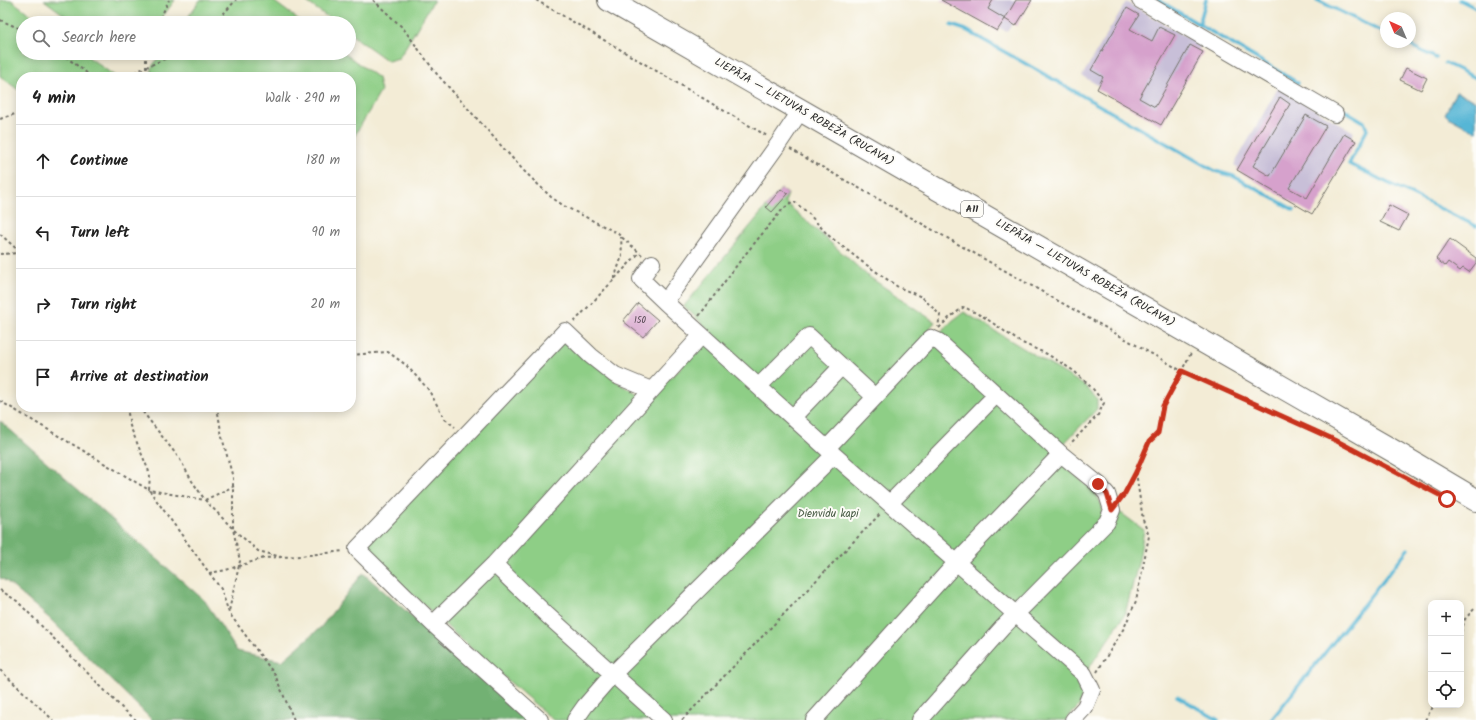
<!DOCTYPE html>
<html lang="en">
<head>
<meta charset="utf-8">
<style>
  :root { --surface:#fff; --page:#f2f2f2; --text:#222; --muted:#767676; --line:#e0e0e0 }
  body { margin:0; font-family:Kalam,sans-serif; background:var(--page); color:var(--text) }
  .controls { position:absolute; right:12px; bottom:12px; display:grid; overflow:hidden; border-radius:8px; box-shadow:0 2px 10px #0003 }
  .controls button { width:36px; height:36px; display:grid; place-items:center; padding:0; border:0; border-bottom:1px solid var(--line); background:var(--surface); color:var(--text); font:20px sans-serif }
  .compass { position:absolute; left:1380px; top:12px; width:36px; height:36px; border-radius:50%; background:var(--surface); box-shadow:0 2px 10px #0003; rotate:316deg }
  .stop { position:absolute; width:12px; height:12px; margin:-9px; border:3px solid #c8321e; border-radius:50%; background:#fff }
  .stop.end { background:#c8321e; border-color:#fff; box-shadow:0 1px 4px #0008 }
  .list { margin:0; padding:0; list-style:none }
  h2 { display:flex; justify-content:space-between; align-items:center; height:52px; margin:0; padding:0 16px; font-size:17px }
  h2 small { font-size:13px; font-weight:400; color:var(--muted) }
  .list li { display:grid; grid-template-columns:26px 1fr auto; gap:12px; align-items:center; box-sizing:border-box; height:72px; padding:0 16px; border-top:1px solid var(--line) }
  .list b { display:block; font-size:15px; white-space:nowrap }
  .list em { font-size:13px; font-style:normal; color:var(--muted) }
  .icon { flex:none; width:22px; height:22px; fill:none; stroke:currentColor; stroke-width:2; stroke-linecap:round; stroke-linejoin:round }
  .map { position:relative; flex:none; width:1476px; height:720px; overflow:hidden }
  .search { position:absolute; background:var(--surface); box-shadow:0 2px 10px #0003; left:16px; top:16px; width:340px; height:44px; display:flex; align-items:center; gap:10px; box-sizing:border-box; padding:0 14px; border-radius:22px; color:var(--muted); font-size:15px }
  .panel { position:absolute; background:var(--surface); box-shadow:0 2px 10px #0003; left:16px; top:72px; width:340px; height:340px; border-radius:16px }
  .map>svg:first-child { display:block }
</style>
</head>
<body>
<div class="map">
<svg width="1476" height="720" viewBox="0 0 1476 720">
  <rect width="100%" height="100%" fill="#fdfcf7"/>
  <filter id="ink" filterUnits="userSpaceOnUse"><feTurbulence type="fractalNoise" baseFrequency=".025" numOctaves="2"/><feDisplacementMap in="SourceGraphic" scale="8" xChannelSelector="R" yChannelSelector="G"/><feConvolveMatrix kernelMatrix="1 2 1 2 8 2 1 2 1" color-interpolation-filters="sRGB"/></filter>
  <filter id="wash" filterUnits="userSpaceOnUse"><feTurbulence type="fractalNoise" baseFrequency=".012" numOctaves="4" result="noise"/><feDisplacementMap in="SourceGraphic" scale="16" xChannelSelector="R" yChannelSelector="G"/><feGaussianBlur stdDeviation="0.9" result="paint"/><feColorMatrix in="noise" values="0 0 0 0 0 0 0 0 0 0 0 0 0 0 0 0 0 1.4 0 .05"/><feComposite in="paint" operator="in"/></filter>
  <g filter="url(#wash)">
    <rect width="100%" height="100%" fill="#f3ecd6"/>
    <path fill="#c8bfd8" d="M951 0H1025L1007 32Z
      M1126 2 1201 45 1160 120 1082 76Z
      M1278 88 1354 132 1308 210 1234 165Z"/>
    <path fill="#8ece86" stroke="#5c7c58" d="M0 0H11L42 23H23V53H83L116 77H21V92L0 76Z
      M44 0H175L158 23H75Z
      M200 0H272L303 23H184Z
      M304 0H434L399 58 388 61 349 33V23H336Z
      M162 53H344L378 78 381 91 351 142V77H152L151 68Z
      M781 189 788 194 785 202 868 276 935 322 926 332 937 337 952 321 964 312 1085 386 1097 399V409L1052 456 1095 492 1102 506 1103 520 1121 513 1144 530 1139 560 1125 614 1081 680 1084 690 1079 706 1066 720H553L454 633 363 548 564 338 619 383 639 395 672 377 712 333 684 306Z"/>
    <path fill="#72b173" stroke="#4e6e4f" d="M0 421 205 601 237 651 282 661 321 627 363 573 529 720H152L49 618 6 581 0 578Z"/>
    <path fill="#56b6d5" stroke="#407080" d="M1456 92 1476 101V132L1448 117 1445 114Z"/>
    <g fill="none" stroke-linecap="round" stroke-linejoin="round">
      <path stroke="#56b6d5" stroke-width="3.5" d="M1158 0 1298 83
        M1317 0 1386 34
        M1460 0 1476 8
        M951 25 966 30 1215 171 1233 176 1294 210
        M1199 25 1206 0
        M1403 42 1436 58
        M1445 63 1476 78
        M1336 105 1364 122 1367 130 1349 164 1476 226
        M1177 696 1218 720
        M1271 720 1408 549"/>
    </g>
    <g id="blocks">
      <path fill="#d6a1cc" d="M941 0H993L988 9 1005 19 997 31Z
        M1016 0H1032L1016 26 1005 19Z
        M1127 8 1139 15 1130 29 1152 41 1159 27 1175 35 1139 98 1155 107 1190 45 1203 52 1161 125 1097 89 1103 77 1091 70Z
        M1406 68 1427 78 1421 90 1400 80Z
        M1280 97 1290 104 1253 166 1270 176 1306 115 1326 126 1289 188 1307 198 1344 134 1356 141 1312 214 1237 170Z
        M781 189 788 194 772 212 766 207Z
        M1389 205 1408 215 1399 231 1380 222Z
        M1450 239 1476 258V263L1469 272 1463 268 1460 271 1448 262 1445 266 1436 259Z
        M638 303 658 320 643 337 623 321Z"/>
    </g>
  </g>
  <g filter="url(#ink)">
    <use href="#blocks" fill-opacity="0" stroke="#716f67" stroke-width="1"/>
    <g fill="none" stroke-linecap="round" stroke-linejoin="round">
      <g stroke="#716f67" stroke-width="18">
        <path id="minor" d="M1140 0 1335 114
          M652 263 641 279 665 302 834 455 1084 674 1092 690 1085 707 1073 720
          M665 302 779 143 801 110
          M759 386 809 336 875 397
          M793 417 842 366
          M827 448 931 338 938 341 1061 454 1098 484 1107 494 1112 510 1107 522 1003 627 920 720
          M890 503 996 395
          M494 564 547 615 664 720
          M433 624 494 564 701 336
          M540 720 433 624 357 549 565 331 591 356 615 375 651 390
          M575 720 585 706 613 674 834 455
          M814 720 956 563 1061 454"/>
      </g>
      <g stroke="#716f67" stroke-width="24">
        <path id="highway" d="M609 0 1395 452 1476 500"/>
      </g>
      <path stroke="#716f67" stroke-width="2" stroke-dasharray="3 3" stroke-linecap="butt" d="M373 0 403 28 436 73 523 170 551 197 564 206 617 233 642 255
        M536 0 767 136
        M0 20 23 30
        M158 23 169 0
        M215 23 236 0
        M61 53 92 77
        M146 53V77
        M124 77 178 53
        M0 119 21 112
        M790 149 1182 371 1335 440 1377 462
        M0 234 21 253
        M0 254 20 253
        M614 279 622 256 621 237
        M699 316 743 257 782 210 793 201 807 212 828 235 861 261 898 287 922 297 940 315 938 327
        M574 322 639 253
        M939 328 950 317 964 307 984 317 1020 342 1047 354 1074 371 1093 389 1104 403 1098 415 1070 444
        M351 355 388 352 406 365 428 389 445 419 455 427
        M0 401 149 490 221 589 229 613 275 675 294 720
        M127 407 130 426 150 474 149 490 205 500 234 486
        M139 407 179 458 192 481 205 500 233 529 258 551 281 557
        M217 407 222 437 233 478V529L240 561 229 611
        M1122 497 1136 473
        M209 573 226 570 264 558 300 556 344 551
        M0 590 17 601 122 708 136 720
        M1461 632 1465 619 1476 607
        M0 670 53 720
        M1097 672 1124 628 1136 601 1149 536 1143 520 1136 472 1149 442 1158 433 1163 406 1191 353
        M682 720 881 513
        M1425 720 1434 705"/>
      <use href="#minor" stroke="#fff" stroke-width="16"/>
      <use href="#highway" stroke="#fff" stroke-width="22"/>
    </g>
  </g>
  <g fill="none" stroke-linecap="round" stroke-linejoin="round" filter="url(#ink)">
    <path stroke="#c8321e" stroke-width="5" d="M1098 484 1107 494 1112 510 1125 493 1136 472 1149 442 1158 433 1163 406 1182 371 1335 440 1447 499"/>
  </g>
  <g text-anchor="middle" dominant-baseline="central" stroke-width="4" stroke-linejoin="round" paint-order="stroke">
    <g font-size="9" fill="#564853">
      <text x="640" y="320">150</text>
    </g>
    <rect fill="#fdfcf7" stroke="#6a6a68" stroke-width="1" x="961" y="201" width="22" height="16" rx="3"/>
    <g font-size="10" font-weight="bold" fill="#2b2b2b">
      <text x="972" y="209">A11</text>
    </g>
    <g font-size="11" fill="#2b2b2b" stroke="#fdfcf7">
      <text transform="translate(804 112) rotate(30)">LIEPĀJA — LIETUVAS ROBEŽA (RUCAVA)</text>
      <text transform="translate(1085 273) rotate(30)">LIEPĀJA — LIETUVAS ROBEŽA (RUCAVA)</text>
    </g>
    <g font-size="11" fill="#495c46" stroke="#fdfcf7">
      <text x="828" y="514">Dienvidu kapi</text>
    </g>
  </g>
</svg>
<div class="controls">
<button>+</button>
<button>−</button>
<button><svg class="icon" aria-label="locate" viewBox="0 0 24 24"><circle cx="12" cy="12" r="6"/><path d="M12 2v4M12 18v4M2 12h4M18 12h4"/></svg></button>
</div>
<svg class="compass" viewBox="-18 -18 36 36"><path d="M0-13l5 13h-10z" fill="#e53935"/><path d="M0 13l5-13h-10z" fill="#767676"/></svg>
<div class="stop" style="left:1447px;top:499px"></div>
<div class="stop end" style="left:1098px;top:484px"></div>
<div class="search"><svg class="icon" aria-label="search" viewBox="0 0 24 24"><circle cx="10" cy="10" r="6"/><path d="M15 15l6 6"/></svg>Search here</div>
<section class="panel">
<h2>4 min<small>Walk · 290 m</small></h2>
<ul class="list">
<li><svg class="icon" aria-label="ahead" viewBox="0 0 24 24"><path d="M12 20V5M6 11l6-6 6 6"/></svg><div><b>Continue</b></div><em>180 m</em></li>
<li><svg class="icon" aria-label="left" viewBox="0 0 24 24"><path d="M17 20v-9H6M10 6l-5 5 5 5"/></svg><div><b>Turn left</b></div><em>90 m</em></li>
<li><svg class="icon" aria-label="right" viewBox="0 0 24 24"><path d="M7 20v-9h11M14 6l5 5-5 5"/></svg><div><b>Turn right</b></div><em>20 m</em></li>
<li><svg class="icon" aria-label="arrive" viewBox="0 0 24 24"><path d="M6 21V4h12l-3 4 3 4H6"/></svg><div><b>Arrive at destination</b></div></li>
</ul>
</section>
</div>
</body>
</html>
